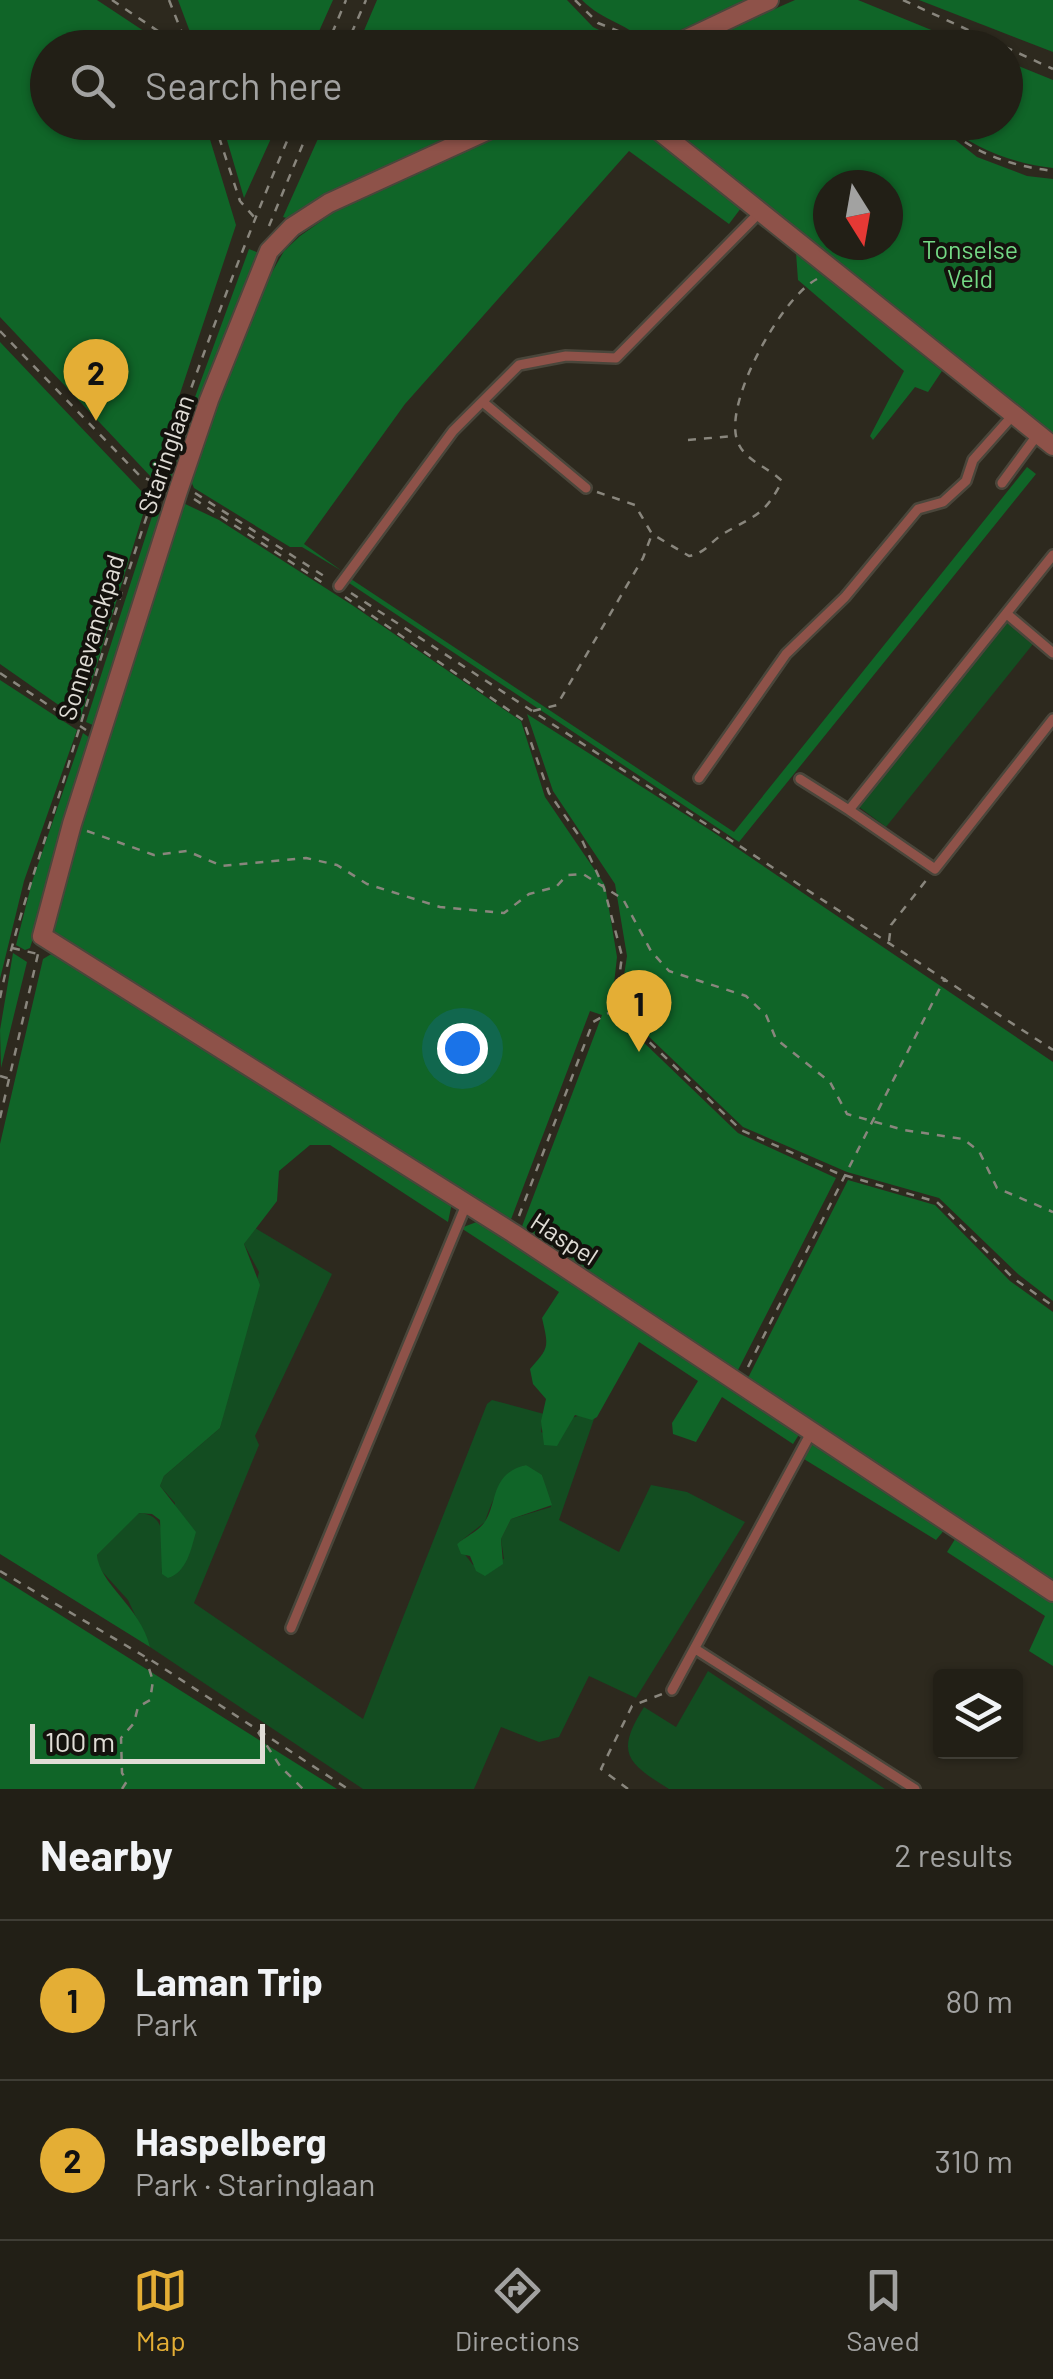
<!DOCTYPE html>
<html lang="en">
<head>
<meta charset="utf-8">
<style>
  :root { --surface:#221f16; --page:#2e2c23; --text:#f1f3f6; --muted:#a2a2a1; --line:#3f3d35; --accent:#e4ae35 }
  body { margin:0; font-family:Barlow,sans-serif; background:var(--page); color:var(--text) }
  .controls { position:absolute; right:30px; bottom:30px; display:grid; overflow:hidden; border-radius:10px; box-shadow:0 2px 8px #0004 }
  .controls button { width:90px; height:90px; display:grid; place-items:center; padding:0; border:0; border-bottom:2px solid var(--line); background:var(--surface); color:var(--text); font:50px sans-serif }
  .compass { position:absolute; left:813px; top:170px; width:90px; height:90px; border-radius:50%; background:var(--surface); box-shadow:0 2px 8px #0004; rotate:169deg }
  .scale { position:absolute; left:30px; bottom:25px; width:235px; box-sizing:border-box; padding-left:10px; border:5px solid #e0ddd6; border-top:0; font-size:28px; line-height:35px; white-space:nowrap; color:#e0ddd6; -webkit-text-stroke:8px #14120d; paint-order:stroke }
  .you { position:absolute; left:462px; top:1048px; width:35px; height:35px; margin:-25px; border:8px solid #fff; border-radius:50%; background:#1a73e8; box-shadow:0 0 0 15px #1a73e833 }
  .badge { display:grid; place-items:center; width:65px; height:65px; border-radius:50%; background:var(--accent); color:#111; font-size:32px; font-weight:700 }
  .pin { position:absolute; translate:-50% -82px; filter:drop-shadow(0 2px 5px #0008) }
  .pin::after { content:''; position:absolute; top:52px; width:35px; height:30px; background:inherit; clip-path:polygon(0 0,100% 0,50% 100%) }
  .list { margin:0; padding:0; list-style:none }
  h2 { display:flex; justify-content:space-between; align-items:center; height:130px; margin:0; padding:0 40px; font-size:42px }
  h2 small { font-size:32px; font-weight:400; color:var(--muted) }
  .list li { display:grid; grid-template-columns:65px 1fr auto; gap:30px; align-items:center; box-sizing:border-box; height:160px; padding:0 40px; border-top:2px solid var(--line) }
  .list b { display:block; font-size:38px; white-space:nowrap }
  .list p { margin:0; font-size:32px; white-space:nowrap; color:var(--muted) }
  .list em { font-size:32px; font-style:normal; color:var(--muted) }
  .icon { flex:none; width:55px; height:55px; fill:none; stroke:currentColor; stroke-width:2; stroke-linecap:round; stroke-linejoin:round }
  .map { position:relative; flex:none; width:1053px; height:1789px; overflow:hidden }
  .search { position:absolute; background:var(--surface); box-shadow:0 2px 8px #0004; left:30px; right:30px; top:30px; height:110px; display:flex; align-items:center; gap:25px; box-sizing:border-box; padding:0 35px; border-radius:55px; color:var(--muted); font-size:38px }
  .sheet { height:450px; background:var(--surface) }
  nav { display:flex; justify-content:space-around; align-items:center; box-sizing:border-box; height:140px; border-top:2px solid var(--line); background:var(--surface); font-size:28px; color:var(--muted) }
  nav a { display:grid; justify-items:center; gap:5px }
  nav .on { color:var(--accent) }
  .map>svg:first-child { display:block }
</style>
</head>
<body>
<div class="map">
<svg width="1053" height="1789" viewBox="0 0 1053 1789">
  <rect width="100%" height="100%" fill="#2d291e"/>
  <path fill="#134d21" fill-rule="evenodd" d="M1007 622 1033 644 886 827 859 807Z
    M255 1228 332 1274 255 1436 259 1445 194 1603 363 1719 487 1404 492 1400 544 1414 541 1432 559 1442 572 1418 580 1415 594 1419 559 1520 619 1552 651 1485 687 1492 745 1522 636 1698 589 1676 559 1737 539 1742 501 1727 474 1789H363L150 1647 128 1600 98 1567 97 1555 138 1513C172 1514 161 1549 162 1574L175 1503 160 1486 164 1476 220 1428 259 1272 244 1244ZM526 1465 532 1473 542 1475 551 1507 511 1519 501 1539 504 1559 473 1565 457 1544 485 1522C491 1502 504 1471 526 1465Z
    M708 1671 885 1789H669C625 1762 616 1752 644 1707L676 1727Z"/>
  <path fill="#106528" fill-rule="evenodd" d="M0 0H97L168 47 48 48V122L205 123 236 225 152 478 0 317Z
    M178 0H333L312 47 196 48Z
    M377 0H567L593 27 634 47H357Z
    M582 0H746L648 45C630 24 602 21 582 0Z
    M795 0H858L973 47 685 48Z
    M919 0H1053V52Z
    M1006 61 1053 80V168C1015 164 973 149 946 123L1006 122Z
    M634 122 741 208 729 224 629 151 405 404 304 544 342 571 302 547H290L194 488 190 479 215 403 263 288 284 251 300 236 348 202 524 123Z
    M222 123H278L244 198Z
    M325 123H478L348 184 293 220 283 217Z
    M661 123H934L977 157 1027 176 1053 179V441ZM828 185H888V245H828Z
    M249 249 259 253 169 484 164 482Z
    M796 253 942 371 928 392 915 387 873 440 870 436 904 371 798 280Z
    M0 342 148 498 80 720 0 664Z
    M1027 467 1036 474 739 842 349 583 351 579 734 832Z
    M181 502 219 520 352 605 521 721 545 797 605 885 617 957 611 1011 738 1133 836 1178 737 1372 521 1229 602 1015 590 1011 510 1222 52 936V921Z
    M156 504 161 509 170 504 97 727 86 722Z
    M0 680 77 730 24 881 0 979Z
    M527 714 713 832 1053 1062V1301L1018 1274 939 1198 847 1172 743 1127 619 1008 627 956 615 884 553 791Z
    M83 733 94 741 30 948 25 950 16 945 32 882Z
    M13 953 27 962 1 1068 0 1030Z
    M53 953 452 1203 448 1222 330 1145H310L279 1171 277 1201 244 1244 260 1285 220 1428 164 1476 160 1486 196 1532C191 1549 187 1572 168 1578L162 1574 160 1520 152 1514 139 1513 97 1555C99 1584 140 1606 150 1647L0 1554V1144L43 959Z
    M848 1180 935 1205 1010 1281 1053 1312V1586L748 1378Z
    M479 1221 800 1433 793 1444 722 1397 696 1442 673 1434 672 1423 698 1381 639 1342 597 1417 592 1420 575 1415 557 1446 544 1445 541 1421 546 1399 533 1384 530 1369C549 1347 549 1348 542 1318L559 1292 461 1228Z
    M810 1439 946 1528 936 1540 799 1456Z
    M526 1465 542 1475 552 1505 511 1519 501 1539 503 1564 485 1576 476 1571 470 1556 461 1554 457 1544C465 1537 477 1532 484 1523 498 1505 489 1474 526 1465Z
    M957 1536 1053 1600V1666L1029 1651 1045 1616 947 1552Z
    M0 1577 337 1789H0Z"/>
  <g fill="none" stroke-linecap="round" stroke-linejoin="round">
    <g stroke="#4a463b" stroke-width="14">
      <path id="lane" d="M484 403 586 488
        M1002 483 1038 434
        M1053 555 849 810 935 869 1053 719
        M339 586 453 431 519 365 566 356 616 358 759 213
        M1007 614 1053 653
        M699 778 786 654 845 597 918 509 943 502 966 481 973 460 1014 414
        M800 779 849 810
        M291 1628 466 1205
        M697 1650 915 1789
        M672 1690 812 1431"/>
    </g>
    <g stroke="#4a463b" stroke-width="22">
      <path id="street" d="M668 48 769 0
        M506 122 329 203 292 227 269 251 209 400 178 491 72 824 42 936 513 1233 1053 1592
        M648 122 1053 446"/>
    </g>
    <path stroke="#89867d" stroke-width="2.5" stroke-dasharray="8 8" stroke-linecap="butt" d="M112 0 183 48
      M169 0 188 48
      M575 0 598 23 636 38 644 48
      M903 0 1053 69
      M326 48 346 0
      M345 48 366 0
      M214 122 240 201 254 217
      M940 122C971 153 1011 166 1053 171
      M269 226 312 122
      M0 331 140 476 164 486
      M688 440 733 436
      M597 492 635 505 652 534 689 556C707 552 709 543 723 534 754 515 764 517 782 481 767 466 744 461 737 440 724 400 783 296 817 279
      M195 493 327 578
      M194 499 326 585
      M351 593 1053 1050
      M345 597 523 720 549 793 582 840 604 888 622 956 615 1009 741 1130 837 1173 937 1202 1013 1278 1053 1306
      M0 673 86 730
      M533 711 557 705 643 558 652 534
      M87 831 154 855 187 851 222 866 306 858 337 865 367 884 440 907 504 913 529 894 556 887 567 875 583 874 623 899 651 951 669 971 746 996 766 1015 776 1039 830 1082 847 1114 904 1130 963 1139 979 1151 997 1188 1053 1212
      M889 941 891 925 928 878
      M12 948 38 954
      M0 998C16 918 45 844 68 766 133 548 206 332 295 122
      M0 1076 10 1079
      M0 1118 38 954
      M519 1216 593 1022 614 1010
      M748 1367 945 978
      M0 1571 154 1662 348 1789
      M258 1732 280 1766 303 1789
      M122 1789 127 1781 122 1773 121 1738 134 1723 138 1707 150 1700 153 1681 146 1659
      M628 1789 601 1769 632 1706 662 1694"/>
    <use href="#lane" stroke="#8e5249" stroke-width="9"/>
    <use href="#street" stroke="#8e5249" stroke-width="18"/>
  </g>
  <g text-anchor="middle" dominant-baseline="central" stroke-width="8" stroke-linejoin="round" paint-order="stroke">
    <g font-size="25" fill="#74d985" stroke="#14120d">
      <text x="970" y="249">Tonselse<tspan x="970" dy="29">Veld</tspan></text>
    </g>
    <g font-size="25" fill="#e0ddd6" stroke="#14120d">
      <text transform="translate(165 454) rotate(-71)">Staringlaan</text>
      <text transform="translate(90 637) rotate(-73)">Sonnevanckpad</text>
      <text transform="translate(565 1238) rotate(33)">Haspel</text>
    </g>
  </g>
</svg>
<div class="controls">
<button><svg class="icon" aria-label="layers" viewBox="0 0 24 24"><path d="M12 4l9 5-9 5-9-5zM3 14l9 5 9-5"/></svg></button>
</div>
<svg class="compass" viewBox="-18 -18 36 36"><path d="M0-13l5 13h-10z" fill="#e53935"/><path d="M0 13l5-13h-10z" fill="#a2a2a1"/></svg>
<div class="scale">100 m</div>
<div class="you"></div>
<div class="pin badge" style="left:639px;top:1052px">1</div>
<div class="pin badge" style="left:96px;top:421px">2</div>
<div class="search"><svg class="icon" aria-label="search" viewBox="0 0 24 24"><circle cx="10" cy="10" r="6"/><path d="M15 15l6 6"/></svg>Search here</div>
</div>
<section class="sheet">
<h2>Nearby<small>2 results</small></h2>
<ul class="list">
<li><span class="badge">1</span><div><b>Laman Trip</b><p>Park</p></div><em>80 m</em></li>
<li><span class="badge">2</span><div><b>Haspelberg</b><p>Park · Staringlaan</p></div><em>310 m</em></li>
</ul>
</section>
<nav>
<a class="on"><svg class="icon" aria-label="map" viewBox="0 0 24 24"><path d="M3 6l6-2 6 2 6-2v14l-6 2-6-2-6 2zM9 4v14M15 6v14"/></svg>Map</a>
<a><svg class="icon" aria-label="directions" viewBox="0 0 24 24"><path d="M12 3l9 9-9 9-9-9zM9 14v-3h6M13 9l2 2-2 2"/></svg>Directions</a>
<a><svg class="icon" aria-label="saved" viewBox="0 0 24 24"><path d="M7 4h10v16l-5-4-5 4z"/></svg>Saved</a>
</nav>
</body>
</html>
